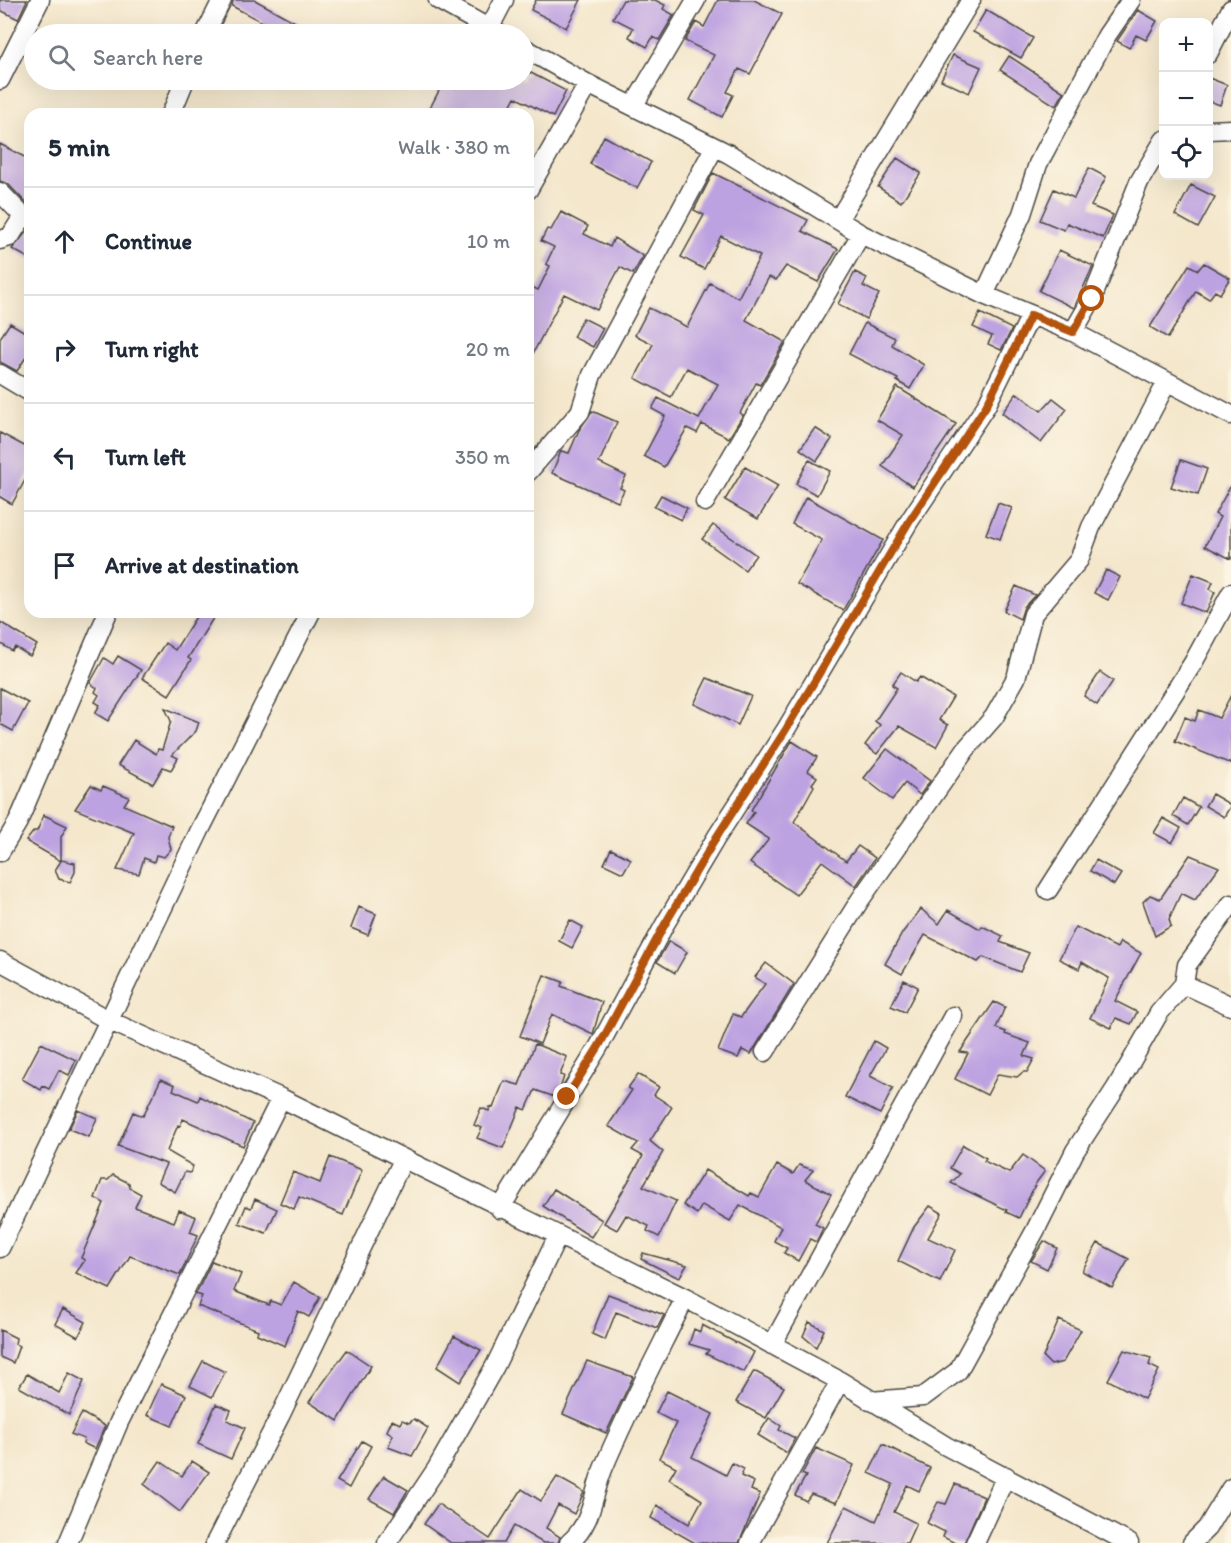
<!DOCTYPE html>
<html lang="en">
<head>
<meta charset="utf-8">
<style>
  :root { --surface:#fff; --page:#f2f2f3; --text:#1f2937; --muted:#747a83; --line:#e0e1e3 }
  body { margin:0; font-family:Itim,sans-serif; background:var(--page); color:var(--text) }
  .controls { position:absolute; right:18px; top:18px; display:grid; overflow:hidden; border-radius:12px; box-shadow:0 6px 24px #0002 }
  .controls button { width:54px; height:54px; display:grid; place-items:center; padding:0; border:0; border-bottom:2px solid var(--line); background:var(--surface); color:var(--text); font:30px sans-serif }
  .stop { position:absolute; width:18px; height:18px; margin:-14px; border:4px solid #b45309; border-radius:50%; background:#fff }
  .stop.end { background:#b45309; border-color:#fff; box-shadow:0 2px 6px #0008 }
  .list { margin:0; padding:0; list-style:none }
  h2 { display:flex; justify-content:space-between; align-items:center; height:78px; margin:0; padding:0 24px; font-size:26px }
  h2 small { font-size:20px; font-weight:400; color:var(--muted) }
  .list li { display:grid; grid-template-columns:39px 1fr auto; gap:18px; align-items:center; box-sizing:border-box; height:108px; padding:0 24px; border-top:2px solid var(--line) }
  .list b { display:block; font-size:22px; white-space:nowrap }
  .list em { font-size:20px; font-style:normal; color:var(--muted) }
  .icon { flex:none; width:33px; height:33px; fill:none; stroke:currentColor; stroke-width:2; stroke-linecap:round; stroke-linejoin:round }
  .map { position:relative; flex:none; width:1231px; height:1543px; overflow:hidden }
  .search { position:absolute; background:var(--surface); box-shadow:0 6px 24px #0002; left:24px; top:24px; width:510px; height:66px; display:flex; align-items:center; gap:15px; box-sizing:border-box; padding:0 21px; border-radius:33px; color:var(--muted); font-size:22px }
  .panel { position:absolute; background:var(--surface); box-shadow:0 6px 24px #0002; left:24px; top:108px; width:510px; height:510px; border-radius:18px }
  .map>svg:first-child { display:block }
</style>
</head>
<body>
<div class="map">
<svg width="1231" height="1543" viewBox="0 0 1231 1543">
  <rect width="100%" height="100%" fill="#fcf5e5"/>
  <filter id="ink" filterUnits="userSpaceOnUse"><feTurbulence type="fractalNoise" baseFrequency=".0167" numOctaves="2"/><feDisplacementMap in="SourceGraphic" scale="12" xChannelSelector="R" yChannelSelector="G"/><feConvolveMatrix kernelMatrix="1 2 1 2 8 2 1 2 1" color-interpolation-filters="sRGB"/></filter>
  <filter id="wash" filterUnits="userSpaceOnUse"><feTurbulence type="fractalNoise" baseFrequency=".008" numOctaves="4" result="noise"/><feDisplacementMap in="SourceGraphic" scale="24" xChannelSelector="R" yChannelSelector="G"/><feGaussianBlur stdDeviation="1.35" result="paint"/><feColorMatrix in="noise" values="0 0 0 0 0 0 0 0 0 0 0 0 0 0 0 0 0 1.4 0 .05"/><feComposite in="paint" operator="in"/></filter>
  <g filter="url(#wash)">
    <rect width="100%" height="100%" fill="#f4e7cc"/>
    <g id="blocks">
      <path fill="#bda2e1" d="M0 0H27L18 19 0 10Z
        M233 0H255L317 34H266L258 30 262 22 232 6Z
        M536 0H581L566 28 531 10Z
        M623 0H655L665 5 663 9 674 15 659 40 653 37 647 47 629 37 633 28 613 18Z
        M718 0H754L782 14 750 74 739 69 727 92 733 95 722 117 690 100 714 55 685 41 696 22 704 27Z
        M986 10 1033 38 1021 58 973 32Z
        M1138 10 1157 21 1146 40 1136 35 1129 48 1117 41Z
        M953 55 981 67 969 93 941 80Z
        M1009 56 1064 92 1056 106 1000 70Z
        M529 72 566 91 553 117 515 97 506 114H427L444 81 456 88 460 80 472 86 475 80H524V74L527 76Z
        M1209 78 1227 85 1220 105 1209 101Z
        M604 136 651 162 637 188 590 164Z
        M0 144 30 160V207L8 184 0 181Z
        M897 158 921 173 901 202 878 187Z
        M1089 168 1106 177 1091 206 1113 215 1103 238 1067 223 1064 230 1040 220 1054 189 1074 198Z
        M713 173 808 220 802 231 838 249 818 282 786 266 776 280 769 277 746 320 785 342 760 385 756 383 740 413 743 415 729 438 702 424 697 433 687 428 664 467 644 456 665 416 652 409 658 398 699 419 718 384 687 368 671 397 635 378 653 344 635 335 649 308 687 327 710 283 738 298 760 256 721 236 704 269 681 257 704 215 694 210Z
        M1191 185 1215 197 1198 228 1175 215Z
        M561 212 588 226 584 234 610 247 614 238 643 256 633 274 620 267 597 310 564 294 528 363V285L538 290 550 266 546 264 554 247 541 241 547 229 551 230Z
        M28 230H30V259L12 249Z
        M1059 250 1093 266 1074 308 1039 291Z
        M1204 263 1230 278 1220 294 1215 291 1209 299 1196 291 1168 338 1150 327 1189 265 1198 270Z
        M855 272 867 278 863 286 879 294 866 319 838 304Z
        M980 313 1012 329 1001 350 988 344 992 336 973 327Z
        M583 318 603 328 593 347 573 337Z
        M10 323 30 335V351L17 371 0 362V338Z
        M865 323 895 338 892 345 924 365 910 389 897 381 898 379 849 354Z
        M897 387 956 424 913 487 882 466 903 435 877 420Z
        M1017 393 1041 411 1053 398 1067 409 1041 443 1002 413Z
        M592 411 617 422 599 463 626 476 620 488 624 490 618 502 552 473 561 451 569 453 579 430Z
        M815 428 832 439 817 461 800 449Z
        M0 433 30 449V471L12 504 0 497Z
        M809 460 830 471 817 495 796 484Z
        M1181 460 1207 469 1198 495 1171 487Z
        M745 467 778 486 758 519 725 500Z
        M1231 485V559L1205 546 1220 517 1215 514Z
        M661 495 687 508 681 520 654 507Z
        M806 497 883 540 843 610 797 584 822 540 792 524Z
        M998 503 1012 508 1000 539 986 534Z
        M713 525 756 555 745 570 702 539Z
        M1106 570 1120 577 1108 600 1094 593Z
        M1193 574 1213 582 1210 589 1215 592 1206 613 1181 603Z
        M1016 586 1035 595 1024 607 1020 619 1004 611Z
        M199 612H217L188 658 191 660 169 695 142 678 165 643 175 650Z
        M0 622 37 645 30 656 15 647 12 651 0 643Z
        M118 656 141 670 108 721 95 713 100 705 95 702 99 695 95 692 97 688 90 683 104 658 113 664Z
        M901 672 916 682 920 677 953 697 939 720 948 725 936 747 899 726 877 754 865 745 880 725 875 721 897 688 892 685Z
        M1100 672 1113 681 1097 705 1084 696Z
        M707 678 751 696 738 725 694 704Z
        M0 688 28 703 13 731 0 724Z
        M1231 695V764L1175 741 1185 717 1195 721 1199 710 1219 718Z
        M165 708 199 722 196 731 172 755 178 758 171 770 163 767 153 784 118 765 134 740 156 754 158 749 162 750 171 721Z
        M792 741 817 757 808 771 817 777 812 784 814 786 794 822 846 861 858 846 875 858 856 886 822 861 796 895 750 863 769 839 746 824 754 812 751 810Z
        M887 749 930 781 920 795 905 783 892 800 864 778Z
        M91 785 101 790 103 786 129 797 124 805 172 826 168 837 171 849 164 857 156 855 154 862 144 858 139 874 117 870 134 833 75 809Z
        M1212 794 1231 805 1224 817 1205 806Z
        M1183 798 1199 807 1188 825 1173 816Z
        M44 815 67 826 61 837V860L75 863V872L70 882 59 879 55 870 61 861 26 841 34 831H37Z
        M1163 818 1181 828 1172 843 1154 833Z
        M611 849 631 859 623 873 604 864Z
        M1190 855 1219 867 1195 900 1181 893 1169 919 1171 926 1155 936 1143 902 1150 895 1160 899Z
        M1096 860 1121 874 1114 885 1090 871Z
        M359 907 376 914 368 935 351 928Z
        M921 909 939 924 948 910 980 929 982 926 1003 936 1000 942 1029 953 1020 972 983 957 978 962 925 935 902 974 885 964 903 932Z
        M570 920 583 927 572 948 559 941Z
        M1076 927 1117 948 1120 942 1141 953 1115 1001 1137 1012 1131 1024 1116 1018 1111 1028 1090 1018 1109 978 1082 962 1079 969 1059 959Z
        M669 941 687 952 675 973 657 962Z
        M766 963 794 984 751 1054 742 1050 738 1058 718 1051 733 1014 741 1017 765 984 755 977Z
        M544 975 563 982 561 986 602 1002 593 1034 552 1014 540 1044 520 1036Z
        M904 980 918 987 905 1012 891 1006Z
        M994 1002 1005 1007 996 1028 1006 1032 1005 1034 1030 1043 1024 1056 1034 1059 1027 1072H1023L1017 1077 998 1074 987 1095 955 1079 968 1053 960 1052Z
        M874 1041 886 1048 870 1076 893 1088 880 1114 845 1097Z
        M41 1043 76 1060 69 1075 59 1070 49 1089 43 1086 41 1090 22 1079Z
        M535 1044 567 1057 560 1075 564 1076 561 1086 555 1097 535 1090 526 1110 520 1107 503 1148 477 1138 482 1128 474 1125 481 1108 489 1111 490 1107 493 1108 504 1081 519 1085Z
        M638 1074 659 1087 654 1095 672 1107 650 1141 663 1152 643 1186 676 1201 659 1237 647 1231 649 1226 626 1215 617 1230 604 1223 643 1156 632 1150 638 1143 608 1126 632 1090 628 1088Z
        M161 1079 175 1085 173 1090 198 1101 200 1096 253 1123 243 1146 183 1119 180 1126 178 1125 167 1151 193 1166 190 1173 185 1172 175 1192 158 1182 166 1164 118 1146 133 1112 143 1116Z
        M78 1110 97 1118 89 1137 69 1129Z
        M963 1145 986 1158 984 1161 1009 1173 1023 1155 1045 1171 1036 1183 1019 1218 1006 1212 1007 1210 951 1183 960 1174 950 1168Z
        M330 1157 362 1170 343 1215 299 1197 294 1209 280 1203 293 1172 320 1183Z
        M777 1165 793 1174 799 1165 813 1170 805 1180 831 1194 815 1224 823 1228 816 1242 810 1239 798 1261 784 1253 787 1248 774 1241 781 1227 740 1205 730 1221 702 1205 697 1214 683 1205 705 1170 749 1196 751 1193 759 1197Z
        M113 1175 129 1183 130 1188 141 1194 135 1207 174 1222 179 1210 196 1217 190 1232 198 1235 180 1275 130 1256 110 1289 76 1273 85 1260 81 1258 104 1203 95 1198 102 1180H108Z
        M554 1189 602 1220 591 1237 543 1206Z
        M255 1199 277 1209 266 1233 239 1223 246 1206 251 1208Z
        M930 1206 942 1213 928 1238 955 1250 940 1282 898 1261 914 1227Z
        M1044 1241 1057 1248 1047 1269 1031 1261Z
        M1098 1243 1129 1259 1112 1288 1082 1271Z
        M643 1253 687 1265 679 1278 641 1259Z
        M212 1261 241 1274 234 1291 269 1305 271 1301 281 1305 294 1282 320 1297 309 1317 298 1311 285 1346 257 1334 258 1330 198 1306 202 1296 196 1294Z
        M608 1294 664 1315 657 1328 616 1312 605 1340 592 1334Z
        M63 1309 86 1322 78 1337 55 1324Z
        M1059 1320 1081 1330 1063 1362 1051 1365 1043 1357Z
        M809 1322 824 1330 816 1347 803 1336Z
        M702 1325 754 1352 744 1372 706 1354 709 1350 689 1344 694 1329 700 1332Z
        M0 1330 16 1338 15 1344 19 1346 13 1363 0 1357Z
        M454 1336 481 1350 460 1382 437 1367Z
        M347 1350 371 1366 338 1421 309 1402Z
        M1124 1350 1151 1358 1149 1365 1159 1370 1144 1399 1108 1380Z
        M203 1361 225 1372 212 1397 190 1386Z
        M587 1361 633 1377 606 1433 563 1414Z
        M754 1371 784 1387 766 1418 736 1402Z
        M69 1373 84 1381 69 1415 19 1387 27 1374 59 1393Z
        M161 1384 186 1395 172 1426 147 1415Z
        M667 1391 713 1414 692 1457 726 1475 732 1463 744 1469 741 1476 754 1482 751 1490 760 1494 739 1543H695L651 1518 657 1505 689 1524 702 1500 669 1479 676 1467 659 1458 676 1423 656 1413Z
        M216 1404 231 1410 227 1420 245 1428 231 1459 198 1444Z
        M82 1413 105 1426 95 1449 83 1443 84 1439 71 1434Z
        M769 1418 781 1426 779 1430 795 1438 787 1453 758 1435Z
        M414 1419 428 1428 412 1456 388 1447 393 1435 387 1431 392 1420 400 1424 402 1420 409 1423Z
        M362 1441 371 1446 349 1488 337 1481Z
        M883 1444 930 1468 919 1491 907 1485 894 1512 916 1523 907 1543H827L846 1506 876 1521 893 1484 869 1473Z
        M816 1448 854 1465 836 1503 811 1494 806 1501 795 1495 806 1476 802 1474Z
        M160 1461 182 1476 192 1461 209 1472 180 1512 144 1484Z
        M384 1476 408 1490 394 1513 369 1499Z
        M557 1477 584 1492 574 1514 558 1505 546 1528 560 1537 558 1543H543L514 1526 504 1543H451L424 1524 438 1504 490 1539 522 1489 541 1501Z
        M955 1484 984 1497 964 1543H955L943 1537 945 1532 927 1523 938 1502 946 1504Z"/>
    </g>
  </g>
  <g filter="url(#ink)">
    <use href="#blocks" fill-opacity="0" stroke="#494743" stroke-width="1.5"/>
    <g fill="none" stroke-linecap="round" stroke-linejoin="round">
      <g stroke="#494743" stroke-width="21">
        <path id="minor" d="M438 0 499 34
          M489 29 504 0
          M205 34 222 0
          M524 48 588 84 729 154 861 234 984 295 1073 332 1231 415
          M1208 54 1231 9
          M0 80 40 0
          M634 105 696 0
          M171 114 185 80
          M1208 130 1231 129
          M528 190 588 84
          M0 192 23 216 30 219
          M838 220 971 0
          M0 240 10 237 23 216
          M984 295 1022 214 1038 164 1107 35 1131 0
          M1073 332 1092 299 1139 182 1164 140
          M0 374 30 392
          M528 472 580 412 592 375 714 148
          M705 502 861 234
          M0 852 18 822 108 612
          M1048 890 1193 663 1231 593
          M0 961 110 1021 281 1098 685 1298 840 1381 946 1446 1129 1543
          M1184 984 1231 1006
          M765 1052 860 900 966 749 994 717 1016 678 1033 614 1079 560 1091 527 1167 382
          M500 1209 599 1046 665 924 716 838 785 731 910 520 986 406 1031 315
          M0 1248 200 830 311 612
          M772 1345 953 1016
          M870 1401 923 1397 958 1371 1035 1231 1075 1151 1116 1088 1159 1013 1184 984 1187 965 1231 904
          M68 1543 119 1422 281 1098
          M215 1543 280 1416 403 1160
          M387 1543 437 1468 495 1366 558 1236
          M569 1543C593 1523 592 1496 603 1469 627 1411 657 1355 685 1298
          M750 1543 840 1381
          M975 1543 1006 1476
          M1192 1543 1207 1528 1231 1488"/>
      </g>
      <use href="#minor" stroke="#fff" stroke-width="18"/>
    </g>
  </g>
  <g fill="none" stroke-linecap="round" stroke-linejoin="round" filter="url(#ink)">
    <path stroke="#b45309" stroke-width="8" d="M567 1097 599 1046 665 924 716 838 785 731 910 520 986 406 1031 315 1073 332 1092 299"/>
  </g>
</svg>
<div class="controls">
<button>+</button>
<button>−</button>
<button><svg class="icon" aria-label="locate" viewBox="0 0 24 24"><circle cx="12" cy="12" r="6"/><path d="M12 2v4M12 18v4M2 12h4M18 12h4"/></svg></button>
</div>
<div class="stop" style="left:1092px;top:299px"></div>
<div class="stop end" style="left:567px;top:1097px"></div>
<div class="search"><svg class="icon" aria-label="search" viewBox="0 0 24 24"><circle cx="10" cy="10" r="6"/><path d="M15 15l6 6"/></svg>Search here</div>
<section class="panel">
<h2>5 min<small>Walk · 380 m</small></h2>
<ul class="list">
<li><svg class="icon" aria-label="ahead" viewBox="0 0 24 24"><path d="M12 20V5M6 11l6-6 6 6"/></svg><div><b>Continue</b></div><em>10 m</em></li>
<li><svg class="icon" aria-label="right" viewBox="0 0 24 24"><path d="M7 20v-9h11M14 6l5 5-5 5"/></svg><div><b>Turn right</b></div><em>20 m</em></li>
<li><svg class="icon" aria-label="left" viewBox="0 0 24 24"><path d="M17 20v-9H6M10 6l-5 5 5 5"/></svg><div><b>Turn left</b></div><em>350 m</em></li>
<li><svg class="icon" aria-label="arrive" viewBox="0 0 24 24"><path d="M6 21V4h12l-3 4 3 4H6"/></svg><div><b>Arrive at destination</b></div></li>
</ul>
</section>
</div>
</body>
</html>
